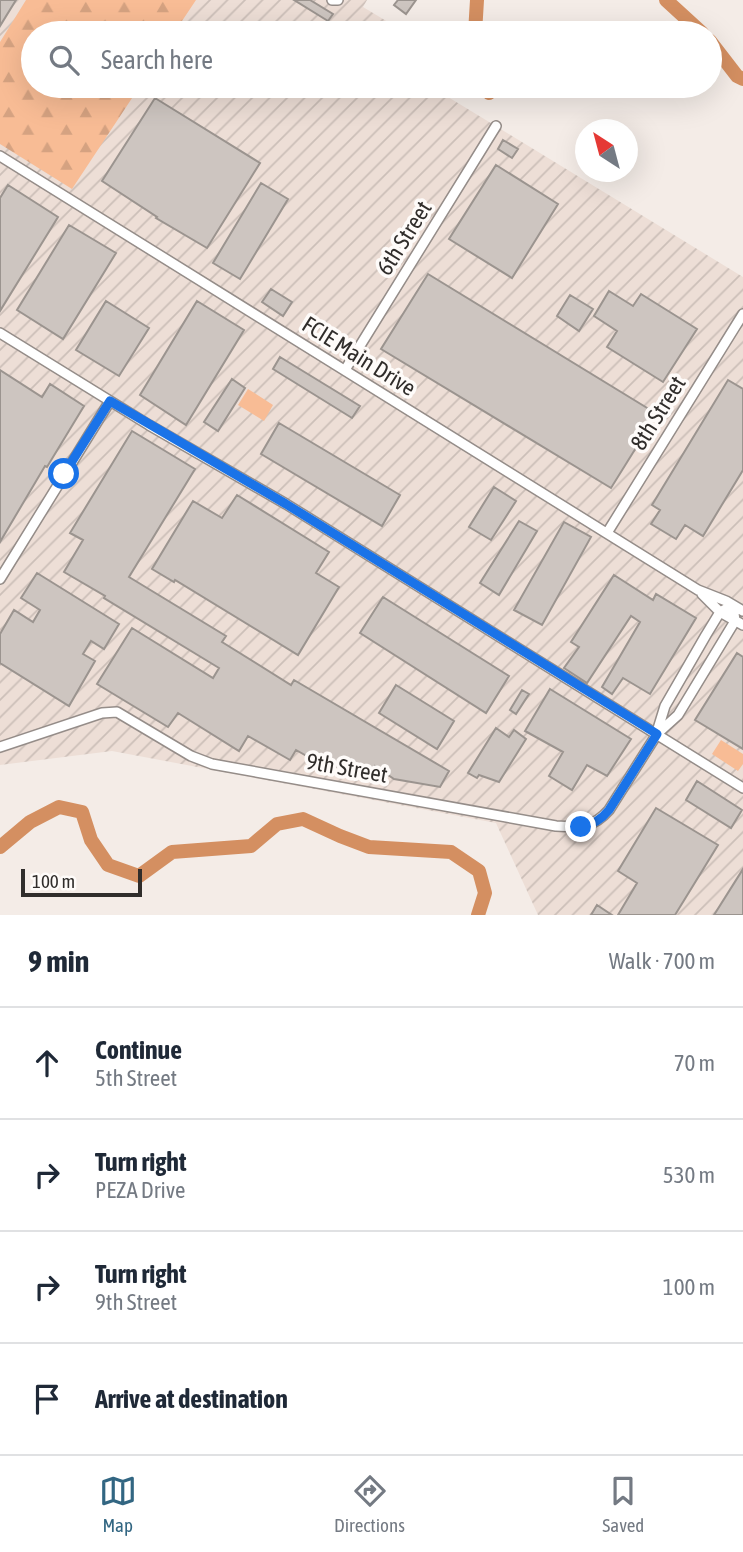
<!DOCTYPE html>
<html lang="en">
<head>
<meta charset="utf-8">
<style>
  :root { --surface:#fff; --page:#f2f2f3; --text:#1f2937; --muted:#747a83; --line:#e0e1e3; --accent:#326682 }
  body { margin:0; font-family:"Asap Condensed",sans-serif; background:var(--page); color:var(--text) }
  .compass { position:absolute; left:575px; top:119px; width:63px; height:63px; border-radius:50%; background:var(--surface); box-shadow:0 7px 28px #0002; rotate:324deg }
  .scale { position:absolute; left:21px; bottom:18px; width:121px; box-sizing:border-box; padding-left:7px; border:4px solid #302d2b; border-top:0; font-size:19px; line-height:24px; white-space:nowrap; color:#302d2b; -webkit-text-stroke:5px #fefbf9; paint-order:stroke }
  .stop { position:absolute; width:21px; height:21px; margin:-16px; border:5px solid #1a73e8; border-radius:50%; background:#fff }
  .stop.end { background:#1a73e8; border-color:#fff; box-shadow:0 2px 7px #0008 }
  .list { margin:0; padding:0; list-style:none }
  h2 { display:flex; justify-content:space-between; align-items:center; height:91px; margin:0; padding:0 28px; font-size:30px }
  h2 small { font-size:23px; font-weight:400; color:var(--muted) }
  .list li { display:grid; grid-template-columns:46px 1fr auto; gap:21px; align-items:center; box-sizing:border-box; height:112px; padding:0 28px; border-top:2px solid var(--line) }
  .list b { display:block; font-size:26px; white-space:nowrap }
  .list p { margin:0; font-size:23px; white-space:nowrap; color:var(--muted) }
  .list em { font-size:23px; font-style:normal; color:var(--muted) }
  .icon { flex:none; width:38px; height:38px; fill:none; stroke:currentColor; stroke-width:2; stroke-linecap:round; stroke-linejoin:round }
  .map { position:relative; flex:none; width:743px; height:915px; overflow:hidden }
  .search { position:absolute; background:var(--surface); box-shadow:0 7px 28px #0002; left:21px; right:21px; top:21px; height:77px; display:flex; align-items:center; gap:18px; box-sizing:border-box; padding:0 24px; border-radius:38px; color:var(--muted); font-size:26px }
  .sheet { height:539px; background:var(--surface) }
  nav { display:flex; justify-content:space-around; align-items:center; box-sizing:border-box; height:98px; border-top:2px solid var(--line); background:var(--surface); font-size:19px; color:var(--muted) }
  nav a { display:grid; justify-items:center; gap:4px }
  nav .on { color:var(--accent) }
  .map>svg:first-child { display:block }
</style>
</head>
<body>
<div class="map">
<svg width="743" height="915" viewBox="0 0 743 915">
  <defs>
    <pattern id="industrial-furrows" width="10" height="10" patternUnits="userSpaceOnUse" patternTransform="scale(1.75)"><rect width="10" height="10" fill="#edded6"/><path d="M-1 1l2-2M0 10L10 0M9 11l2-2" fill="none" stroke="#ccbfb8"/></pattern>
    <pattern id="forest-firs" width="22" height="20" patternUnits="userSpaceOnUse" patternTransform="scale(1.75)"><rect width="22" height="20" fill="#f8bc95"/><path d="M5 1l3.5 6h-7zM16 11l3.5 6h-7z" fill="#d5a281"/></pattern>
  </defs>
  <rect width="100%" height="100%" fill="#f4ece7"/>
  <path fill="url(#industrial-furrows)" d="M0 0H367L363 7 393 25 389 33H33V86H430L743 277V915H538L496 823 112 751 0 765Z"/>
  <path fill="url(#forest-firs)" d="M26 0H196L174 33H33V86H140L72 189 0 144V42Z"/>
  <path fill="#f8bc95" d="M248 389 273 405 264 421 238 405Z
    M721 740 743 754V764L738 771 712 754Z"/>
  <g fill="none" stroke-linecap="round" stroke-linejoin="round">
    <path stroke="#d48f61" stroke-width="14" d="M666 0 702 33
      M475 33 477 0
      M710 41 737 76 743 79
      M484 86 489 93
      M0 847 30 822 59 807 82 812 91 840 108 865 139 876 172 852 251 846 277 824 303 819 340 836 369 847 451 852 479 871 485 893 478 915"/>
  </g>
  <path fill="#cdc5c0" stroke="#9b948f" stroke-width="2" d="M0 0H16L0 26Z
    M294 0H310L333 14 328 21Z
    M398 0H416L406 14 394 5Z
    M155 98 260 163 207 248 156 218 157 217 102 181Z
    M503 140 518 149 512 158 498 149Z
    M496 165 558 204 512 278 449 239Z
    M261 183 288 199 240 279 213 263Z
    M8 185 58 217 0 311V198Z
    M69 225 116 253 63 339 17 310Z
    M428 274 657 414 611 488 381 349Z
    M271 289 292 302 283 316 262 302Z
    M609 291 633 306 641 294 697 329 663 382 607 347 617 331 594 316Z
    M570 295 593 309 579 331 557 316Z
    M106 301 149 328 119 376 76 350Z
    M197 301 244 330 186 425 140 395Z
    M280 357 360 406 352 418 273 369Z
    M0 370 42 397 50 384 84 406 47 467 45 466 0 542Z
    M232 379 245 388 218 431 204 422Z
    M728 380 743 389V470L703 536 685 525 676 539 651 524 660 510 652 505Z
    M279 423 400 495 382 526 261 454Z
    M132 431 195 469 129 577 226 636 222 642 291 685 294 680 449 771 440 787 394 779 375 766 371 775 330 765 328 768 296 750 290 760 248 736 239 751 178 713 168 727 97 684 132 628 213 678 219 668 104 598 105 596 64 572 83 540 70 533Z
    M494 487 516 501 491 540 469 527Z
    M237 495 329 552 316 573 339 587 298 655 175 580 174 582 152 569 193 501 222 518Z
    M519 521 537 531 499 595 480 583Z
    M564 522 591 537 542 625 514 610Z
    M37 573 119 624 104 649 91 641 83 654 95 661 69 706 0 663V634L14 610 33 622 40 610 21 598Z
    M614 575 653 600 656 594 696 618 650 694 623 678 612 694 602 687 640 622 631 616 587 683 564 668 579 647 571 642Z
    M383 597 509 676 486 713 360 633Z
    M737 653 743 657V749L695 720Z
    M396 685 454 721 437 749 379 713Z
    M550 689 631 739 607 776 587 765 572 790 549 776 563 752 525 731Z
    M522 690 529 694 516 714 510 710Z
    M496 728 509 737 514 730 526 739 499 782 479 775 477 778 468 773Z
    M697 781 742 810 731 828 686 800Z
    M656 808 718 845 675 915H618L637 883 618 871Z
    M743 869V915H714Z
    M597 905 612 915H591Z"/>
  <g fill="none" stroke-linecap="round" stroke-linejoin="round">
    <g stroke="#958d89" stroke-width="12">
      <path id="street" d="M332 0H338
        M0 156 698 590 726 601 743 611
        M0 333 149 425 286 504 743 788
        M345 370 496 126
        M607 533 743 314
        M0 579 110 401
        M702 594 720 612 743 625
        M657 732 665 706 706 635 720 612 733 605
        M0 747 102 713 117 712 191 756 212 764 556 826C580 827 592 829 609 810L657 734 678 715 735 621 733 605"/>
    </g>
    <use href="#street" stroke="#fff" stroke-width="9"/>
  </g>
  <g fill="none" stroke-linecap="round" stroke-linejoin="round">
    <path stroke="#1a73e8" stroke-width="9" d="M64 474 110 401 286 504 657 734 609 810C601 820 593 825 581 827"/>
  </g>
  <g text-anchor="middle" dominant-baseline="central" stroke-width="7" stroke-linejoin="round" paint-order="stroke">
    <g font-size="23" fill="#302d2b" stroke="#fefbf9">
      <text transform="translate(404 238) rotate(-58)">6th Street</text>
      <text transform="translate(359 356) rotate(32)">FCIE Main Drive</text>
      <text transform="translate(658 413) rotate(-58)">8th Street</text>
      <text transform="translate(347 768) rotate(10)">9th Street</text>
    </g>
  </g>
</svg>
<svg class="compass" viewBox="-18 -18 36 36"><path d="M0-13l5 13h-10z" fill="#e53935"/><path d="M0 13l5-13h-10z" fill="#747a83"/></svg>
<div class="scale">100 m</div>
<div class="stop" style="left:64px;top:474px"></div>
<div class="stop end" style="left:581px;top:827px"></div>
<div class="search"><svg class="icon" aria-label="search" viewBox="0 0 24 24"><circle cx="10" cy="10" r="6"/><path d="M15 15l6 6"/></svg>Search here</div>
</div>
<section class="sheet">
<h2>9 min<small>Walk · 700 m</small></h2>
<ul class="list">
<li><svg class="icon" aria-label="ahead" viewBox="0 0 24 24"><path d="M12 20V5M6 11l6-6 6 6"/></svg><div><b>Continue</b><p>5th Street</p></div><em>70 m</em></li>
<li><svg class="icon" aria-label="right" viewBox="0 0 24 24"><path d="M7 20v-9h11M14 6l5 5-5 5"/></svg><div><b>Turn right</b><p>PEZA Drive</p></div><em>530 m</em></li>
<li><svg class="icon" aria-label="right" viewBox="0 0 24 24"><path d="M7 20v-9h11M14 6l5 5-5 5"/></svg><div><b>Turn right</b><p>9th Street</p></div><em>100 m</em></li>
<li><svg class="icon" aria-label="arrive" viewBox="0 0 24 24"><path d="M6 21V4h12l-3 4 3 4H6"/></svg><div><b>Arrive at destination</b></div></li>
</ul>
</section>
<nav>
<a class="on"><svg class="icon" aria-label="map" viewBox="0 0 24 24"><path d="M3 6l6-2 6 2 6-2v14l-6 2-6-2-6 2zM9 4v14M15 6v14"/></svg>Map</a>
<a><svg class="icon" aria-label="directions" viewBox="0 0 24 24"><path d="M12 3l9 9-9 9-9-9zM9 14v-3h6M13 9l2 2-2 2"/></svg>Directions</a>
<a><svg class="icon" aria-label="saved" viewBox="0 0 24 24"><path d="M7 4h10v16l-5-4-5 4z"/></svg>Saved</a>
</nav>
</body>
</html>
